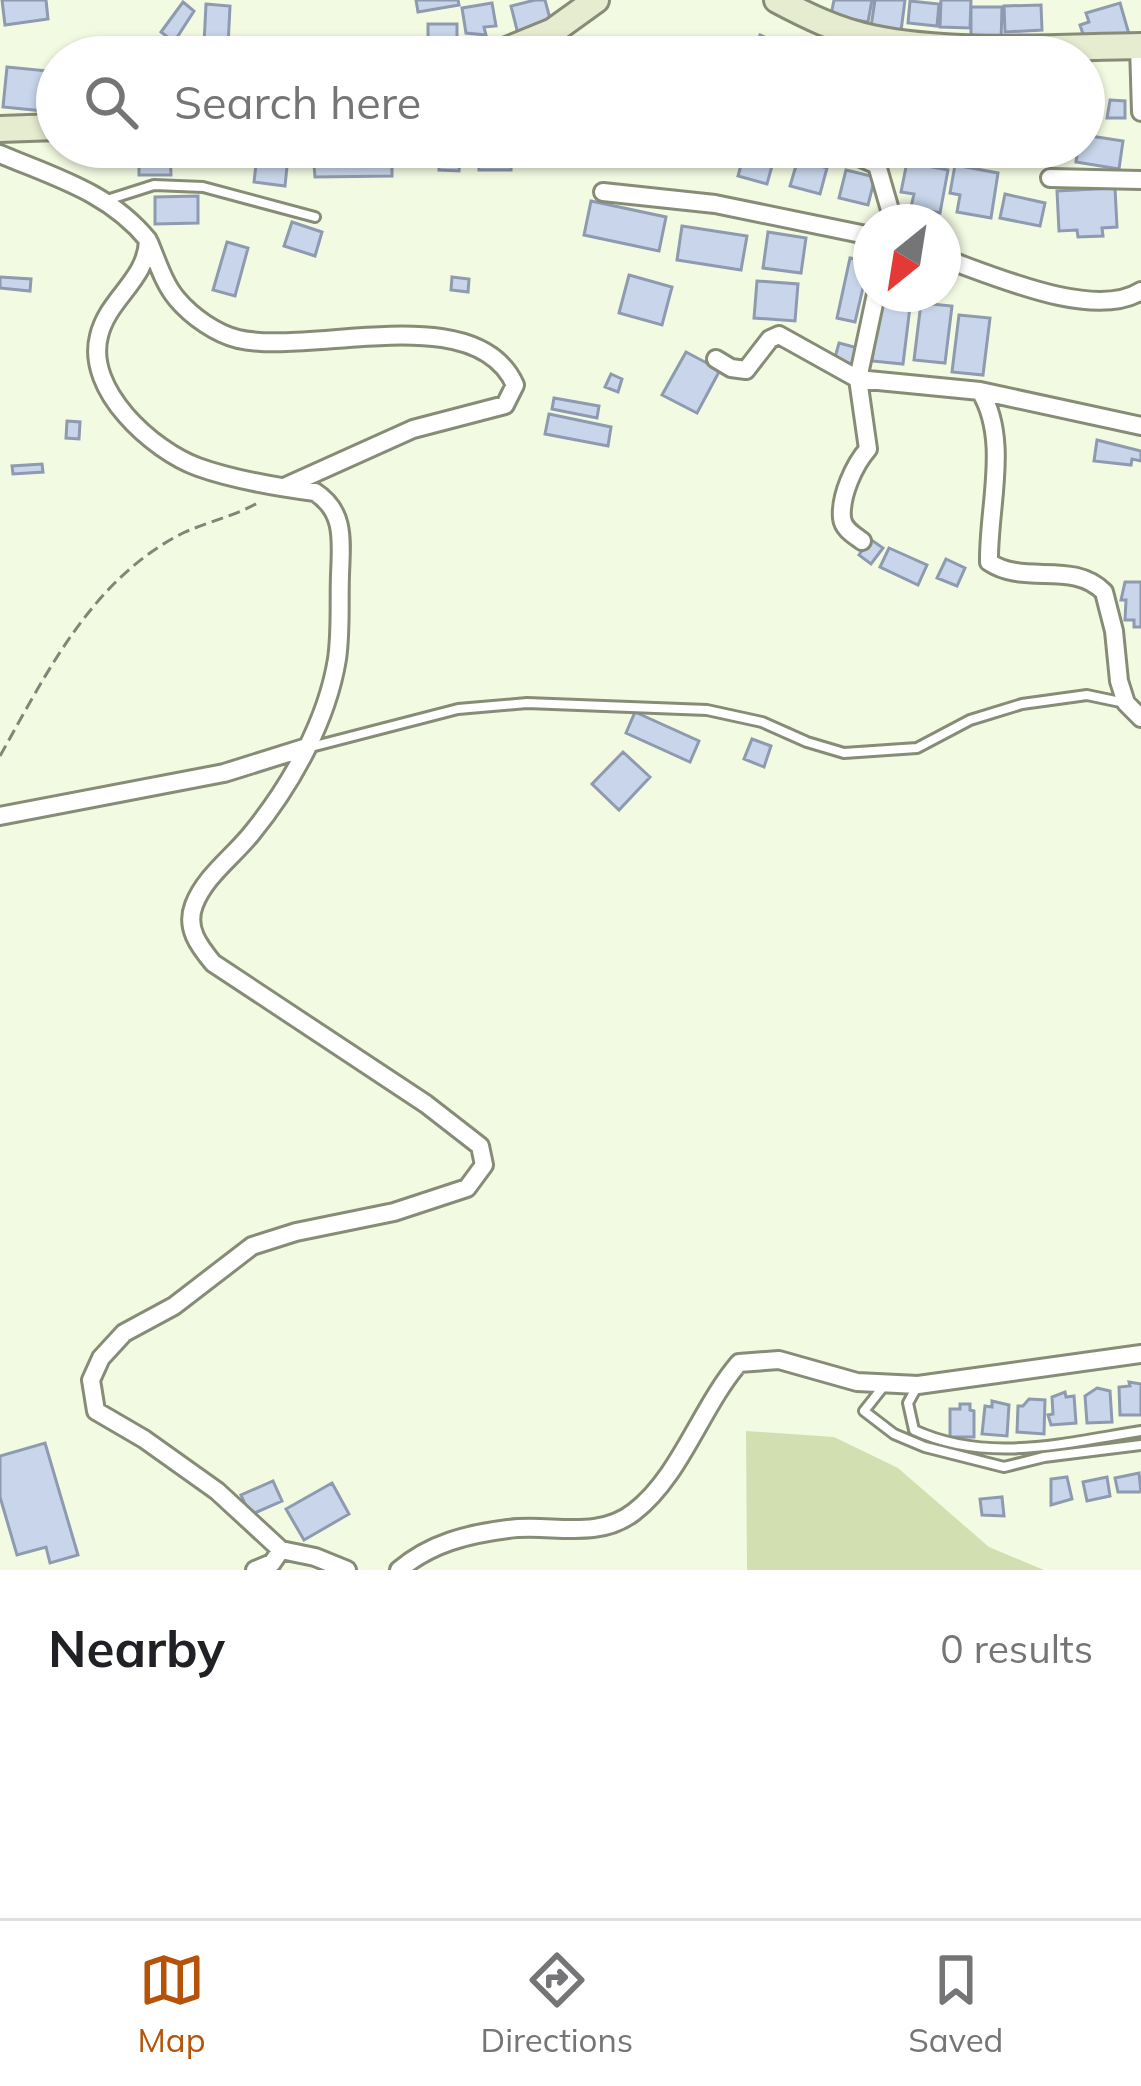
<!DOCTYPE html>
<html lang="en">
<head>
<meta charset="utf-8">
<style>
  :root { --surface:#fff; --page:#f6f6f6; --text:#202124; --muted:#757577; --line:#e0e0e0; --accent:#b45309 }
  body { margin:0; font-family:Mulish,sans-serif; background:var(--page); color:var(--text) }
  .compass { position:absolute; left:853px; top:204px; width:108px; height:108px; border-radius:50%; background:var(--surface); box-shadow:0 3px 9px #0004; rotate:210deg }
  .list { margin:0; padding:0; list-style:none }
  h2 { display:flex; justify-content:space-between; align-items:center; height:156px; margin:0; padding:0 48px; font-size:51px }
  h2 small { font-size:39px; font-weight:400; color:var(--muted) }
  .icon { flex:none; width:66px; height:66px; fill:none; stroke:currentColor; stroke-width:2; stroke-linecap:round; stroke-linejoin:round }
  .map { position:relative; flex:none; width:1141px; height:1570px; overflow:hidden }
  .search { position:absolute; background:var(--surface); box-shadow:0 3px 9px #0004; left:36px; right:36px; top:36px; height:132px; display:flex; align-items:center; gap:30px; box-sizing:border-box; padding:0 42px; border-radius:66px; color:var(--muted); font-size:45px }
  .sheet { height:348px; background:var(--surface) }
  nav { display:flex; justify-content:space-around; align-items:center; box-sizing:border-box; height:168px; border-top:3px solid var(--line); background:var(--surface); font-size:33px; color:var(--muted) }
  nav a { display:grid; justify-items:center; gap:6px }
  nav .on { color:var(--accent) }
  .map>svg:first-child { display:block }
</style>
</head>
<body>
<div class="map">
<svg width="1141" height="1570" viewBox="0 0 1141 1570">
  <rect width="100%" height="100%" fill="#f3fae2"/>
  <path fill="#d2e0b1" d="M746 1431 834 1437 898 1468 989 1547 1044 1570H747Z"/>
  <path fill="#c8d5ea" stroke="#8e9aaf" stroke-width="3" d="M2 0H46L48 19 5 25Z
    M416 0H458L459 5 418 12Z
    M535 0H545L552 26 518 34 511 6Z
    M834 0H872L868 22 856 20V23L831 15Z
    M875 0H905L901 31 871 27Z
    M941 0H971L970 28 940 27Z
    M910 1 939 4 937 26 908 23Z
    M183 2 194 11 174 42 161 32Z
    M492 3 496 26 484 27 486 35 466 33 462 8Z
    M1120 3 1129 34 1085 40 1080 25 1089 22 1086 13Z
    M206 4 230 6 228 46 204 44Z
    M1041 5 1042 30 1005 32 1004 6Z
    M971 7H1002L1001 43 971 42Z
    M428 24H457V52H428Z
    M760 35 799 52 797 57H750Z
    M343 39 387 43 385 57H341Z
    M639 43 673 48 672 57H637Z
    M119 49H159V57H119Z
    M7 67 48 71 44 111 3 107Z
    M1110 100 1125 101V118H1107Z
    M1084 135 1123 141 1119 169 1076 162 1078 147H1084Z
    M139 147H170L171 175H139Z
    M258 147H289L285 186 254 182Z
    M440 147H472L471 162 460 161 459 171 439 170Z
    M486 147H511V170H479V157H487Z
    M534 147V159H520V148H512Z
    M746 147 775 155 767 184 738 176Z
    M762 147H824L821 161Z
    M798 159 827 168 820 194 790 186Z
    M907 162 948 170 940 213 911 207 914 194 901 192Z
    M314 165H392V176L315 177Z
    M955 165 998 173 991 218 957 212 960 195 950 193Z
    M846 170 875 177 868 205 839 198Z
    M1115 188 1117 227 1102 228 1103 236 1078 237 1077 230 1059 231 1057 191Z
    M1005 194 1045 203 1040 226 1000 218Z
    M198 196V223L155 224V197Z
    M591 201 666 217 659 251 584 235Z
    M292 222 322 232 315 256 284 246Z
    M682 226 747 236 741 270 677 260Z
    M768 232 806 238 801 273 763 268Z
    M227 242 248 248 235 296 213 290Z
    M850 258 869 262 855 322 837 318Z
    M629 275 672 287 662 325 619 313Z
    M0 277 31 279 30 291 0 288Z
    M452 277 469 279 468 292 451 290Z
    M757 281 798 284 795 321 754 318Z
    M921 303 952 306 945 363 914 360Z
    M879 304 910 307 903 364 872 361Z
    M959 315 990 318 983 375 952 372Z
    M839 343 858 348 853 365 834 361Z
    M686 352 720 370 697 413 662 395Z
    M611 374 622 379 618 392 605 387Z
    M554 398 599 406 597 418 552 409Z
    M549 414 611 427 608 446 545 434Z
    M67 421 80 422 79 439 66 438Z
    M1097 440 1141 451V461L1132 459 1131 465 1094 461Z
    M42 464 43 472 13 474 12 466Z
    M870 539 883 548 871 564 859 555Z
    M889 548 927 565 918 585 880 567Z
    M946 559 965 568 957 586 937 578Z
    M1125 582H1141V627H1134V620H1125L1126 600H1121Z
    M635 712 699 741 690 762 626 733Z
    M752 739 771 746 764 767 744 759Z
    M623 752 650 777 619 810 592 784Z
    M1129 1382 1141 1384V1415H1120L1119 1387 1130 1386Z
    M1097 1388 1110 1391 1112 1422 1087 1423 1085 1396Z
    M1065 1392 1066 1397 1074 1396 1076 1423 1051 1425 1048 1415 1053 1414 1052 1397Z
    M1029 1399 1045 1400 1044 1434 1017 1432 1018 1406H1023Z
    M992 1401 1009 1405 1007 1436 982 1434 985 1406 992 1407Z
    M960 1404H970V1410L974 1411V1437H950V1409H960Z
    M45 1443 78 1555 50 1563 46 1547 17 1555 0 1497V1456Z
    M1139 1473 1141 1492H1118L1115 1478Z
    M1067 1477 1072 1499 1051 1505V1479Z
    M1107 1477 1110 1496 1087 1501 1083 1482Z
    M273 1481 282 1501 250 1515 241 1495Z
    M332 1483 349 1514 304 1540 286 1509Z
    M1002 1497 1004 1516 982 1515 980 1499Z"/>
  <g fill="none" stroke-linecap="round" stroke-linejoin="round">
    <g stroke="#868c76" stroke-width="14">
      <path id="service" d="M107 200 154 185 203 187 315 217
        M311 747 458 709 527 703 707 710 762 722 807 742 844 753 917 748 970 720 1022 704 1087 695 1125 703
        M918 1385 908 1403 914 1430C988 1464 1064 1443 1141 1431
        M883 1387 864 1411 894 1434 925 1447 1004 1467 1044 1457 1141 1445"/>
    </g>
    <g stroke="#868c76" stroke-width="22">
      <path id="minor" d="M1139 46 1141 112
        M0 154C54 177 109 192 148 240 147 280 108 298 99 336 85 390 152 450 198 467 234 480 277 487 315 492 346 512 341 542 340 575 339 603 341 632 337 659 327 721 291 785 252 833 233 857 205 876 194 905 185 928 199 946 213 963L426 1104 480 1146 484 1165 467 1188 394 1212 296 1232 252 1246 174 1306 124 1333 101 1358 91 1380 96 1411 144 1439 217 1491 281 1550 315 1557 347 1570
        M859 157 877 165 890 210 889 222
        M1050 178 1141 180
        M603 192 715 204 871 236
        M149 242C157 261 164 284 177 299 192 317 217 334 238 339 312 356 476 298 515 385L505 405 413 429 284 487
        M943 258C992 275 1094 321 1141 291
        M716 359 731 368 746 370 770 339 779 335 858 379 876 294
        M980 391C1010 440 988 507 989 562 1024 586 1073 560 1104 592L1114 631 1119 681 1126 703 1141 718
        M862 541C854 535 843 529 842 518 840 496 854 465 868 449L858 379 980 391 1141 426
        M0 816 224 773 304 748
        M255 1570 272 1563 281 1550
        M399 1570C431 1543 468 1534 508 1529 550 1523 597 1541 634 1512 680 1477 701 1407 739 1363L779 1360 857 1382 918 1385 1141 1354"/>
    </g>
    <g stroke="#868c76" stroke-width="30">
      <path id="secondary" d="M777 0C807 16 838 31 872 38 953 55 1057 47 1141 46
        M490 57 553 31 596 0
        M0 129 57 127"/>
    </g>
    <path stroke="#828676" stroke-width="3" stroke-dasharray="12 6" stroke-linecap="butt" d="M0 756C47 672 93 578 183 533 209 521 236 516 261 501"/>
    <use href="#service" stroke="#fff" stroke-width="8"/>
    <use href="#minor" stroke="#fff" stroke-width="16"/>
    <use href="#secondary" stroke="#e6ecd0" stroke-width="24"/>
  </g>
</svg>
<svg class="compass" viewBox="-18 -18 36 36"><path d="M0-13l5 13h-10z" fill="#e53935"/><path d="M0 13l5-13h-10z" fill="#757577"/></svg>
<div class="search"><svg class="icon" aria-label="search" viewBox="0 0 24 24"><circle cx="10" cy="10" r="6"/><path d="M15 15l6 6"/></svg>Search here</div>
</div>
<section class="sheet">
<h2>Nearby<small>0 results</small></h2>
<ul class="list">
</ul>
</section>
<nav>
<a class="on"><svg class="icon" aria-label="map" viewBox="0 0 24 24"><path d="M3 6l6-2 6 2 6-2v14l-6 2-6-2-6 2zM9 4v14M15 6v14"/></svg>Map</a>
<a><svg class="icon" aria-label="directions" viewBox="0 0 24 24"><path d="M12 3l9 9-9 9-9-9zM9 14v-3h6M13 9l2 2-2 2"/></svg>Directions</a>
<a><svg class="icon" aria-label="saved" viewBox="0 0 24 24"><path d="M7 4h10v16l-5-4-5 4z"/></svg>Saved</a>
</nav>
</body>
</html>
